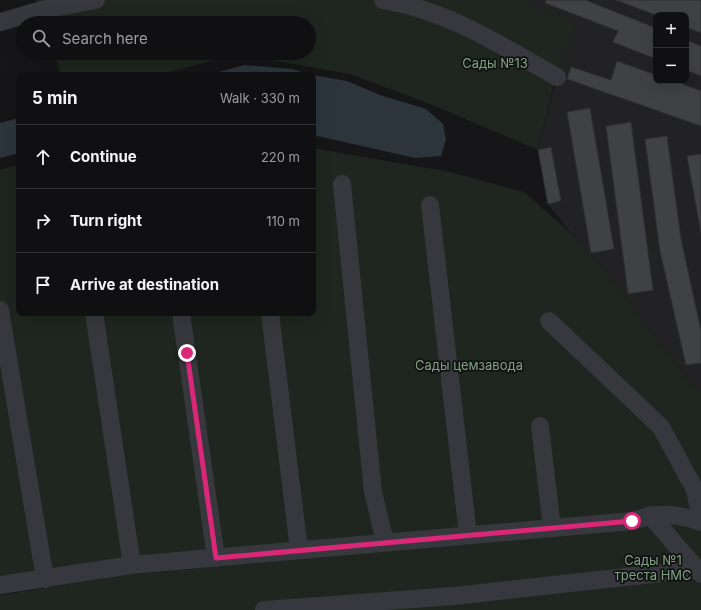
<!DOCTYPE html>
<html lang="en">
<head>
<meta charset="utf-8">
<style>
  :root { --surface:#101012; --page:#1e1e20; --text:#f1f3f6; --muted:#9c9d9f; --line:#303032 }
  body { margin:0; font-family:Inter,sans-serif; background:var(--page); color:var(--text) }
  .controls { position:absolute; right:12px; top:12px; display:grid; overflow:hidden; border-radius:8px; box-shadow:0 4px 16px #0002 }
  .controls button { width:36px; height:36px; display:grid; place-items:center; padding:0; border:0; border-bottom:1px solid var(--line); background:var(--surface); color:var(--text); font:20px sans-serif }
  .stop { position:absolute; width:12px; height:12px; margin:-9px; border:3px solid #db2777; border-radius:50%; background:#fff }
  .stop.end { background:#db2777; border-color:#fff; box-shadow:0 1px 4px #0008 }
  .list { margin:0; padding:0; list-style:none }
  h2 { display:flex; justify-content:space-between; align-items:center; height:52px; margin:0; padding:0 16px; font-size:17px }
  h2 small { font-size:13px; font-weight:400; color:var(--muted) }
  .list li { display:grid; grid-template-columns:26px 1fr auto; gap:12px; align-items:center; box-sizing:border-box; height:64px; padding:0 16px; border-top:1px solid var(--line) }
  .list b { display:block; font-size:15px; white-space:nowrap }
  .list em { font-size:13px; font-style:normal; color:var(--muted) }
  .icon { flex:none; width:22px; height:22px; fill:none; stroke:currentColor; stroke-width:2; stroke-linecap:round; stroke-linejoin:round }
  .map { position:relative; flex:none; width:701px; height:610px; overflow:hidden }
  .search { position:absolute; background:var(--surface); box-shadow:0 4px 16px #0002; left:16px; top:16px; width:300px; height:44px; display:flex; align-items:center; gap:10px; box-sizing:border-box; padding:0 14px; border-radius:22px; color:var(--muted); font-size:15px }
  .panel { position:absolute; background:var(--surface); box-shadow:0 4px 16px #0002; left:16px; top:72px; width:300px; height:244px; border-radius:8px }
  .map>svg:first-child { display:block }
</style>
</head>
<body>
<div class="map">
<svg width="701" height="610" viewBox="0 0 701 610">
  <rect width="100%" height="100%" fill="#161618"/>
  <path fill="#222225" fill-rule="evenodd" d="M530 0H701V391L691 384 608 274 572 234 548 204 538 150 557 77 529 2ZM656 15H686V81H656Z"/>
  <path fill="#1e261f" d="M36 0H530L529 3 577 22 558 68 538 150 430 104 350 74 237 54 158 75H61L54 53H309V23H44Z
    M313 148 450 172 524 192 572 234 608 274 691 384 701 391V517H627L0 578V170L19 164V313H313Z
    M678 522 701 530V610H0V595L127 575Z"/>
  <path fill="#2c353c" d="M244 65 292 69 312 75H209Z
    M313 75 347 81 380 95 426 109 443 124 446 140 441 156 415 158 313 135Z
    M19 118V153L0 158V123Z"/>
  <path fill="#404145" stroke="#303034" d="M546 0H585L656 28V59L613 42 618 31 545 3Z
    M616 0H698L701 1V33L686 27V15H656Z
    M686 40 701 46V76L686 70Z
    M617 61 656 75V81H674L701 91V126L567 79 571 67 611 80Z
    M590 108 614 249 591 253 567 112Z
    M631 122 653 290 628 294 606 126Z
    M667 136 681 239 701 331V363L686 365 660 251 645 139Z
    M551 147 561 201 548 204 538 150Z
    M701 154V233L687 156Z"/>
  <g fill="none" stroke-linecap="round" stroke-linejoin="round">
    <path stroke="#37383d" stroke-width="18" d="M383 0C447 10 502 46 557 77
      M0 22 42 10 96 0
      M342 184 373 492 385 542
      M430 205 468 535
      M0 310 45 579
      M94 313 132 565
      M181 313 216 558
      M270 313 299 550
      M549 321 661 427 695 490 701 518
      M540 426 552 528
      M650 515 701 574
      M0 585 132 565 632 521C659 512 674 513 701 522
      M264 610 454 596 697 569"/>
  </g>
  <g fill="none" stroke-linecap="round" stroke-linejoin="round">
    <path stroke="#db2777" stroke-width="5" d="M187 353 216 558 632 521"/>
  </g>
  <g text-anchor="middle" dominant-baseline="central" stroke-width="3.5" stroke-linejoin="round" paint-order="stroke">
    <g font-size="13" fill="#7fa381" stroke="#111113">
      <text x="495" y="63">Сады №13</text>
      <text x="469" y="365">Сады цемзавода</text>
      <text x="653" y="560">Сады №1<tspan x="653" dy="15">треста НМС</tspan></text>
    </g>
  </g>
</svg>
<div class="controls">
<button>+</button>
<button>−</button>
</div>
<div class="stop" style="left:632px;top:521px"></div>
<div class="stop end" style="left:187px;top:353px"></div>
<div class="search"><svg class="icon" aria-label="search" viewBox="0 0 24 24"><circle cx="10" cy="10" r="6"/><path d="M15 15l6 6"/></svg>Search here</div>
<section class="panel">
<h2>5 min<small>Walk · 330 m</small></h2>
<ul class="list">
<li><svg class="icon" aria-label="ahead" viewBox="0 0 24 24"><path d="M12 20V5M6 11l6-6 6 6"/></svg><div><b>Continue</b></div><em>220 m</em></li>
<li><svg class="icon" aria-label="right" viewBox="0 0 24 24"><path d="M7 20v-9h11M14 6l5 5-5 5"/></svg><div><b>Turn right</b></div><em>110 m</em></li>
<li><svg class="icon" aria-label="arrive" viewBox="0 0 24 24"><path d="M6 21V4h12l-3 4 3 4H6"/></svg><div><b>Arrive at destination</b></div></li>
</ul>
</section>
</div>
</body>
</html>
